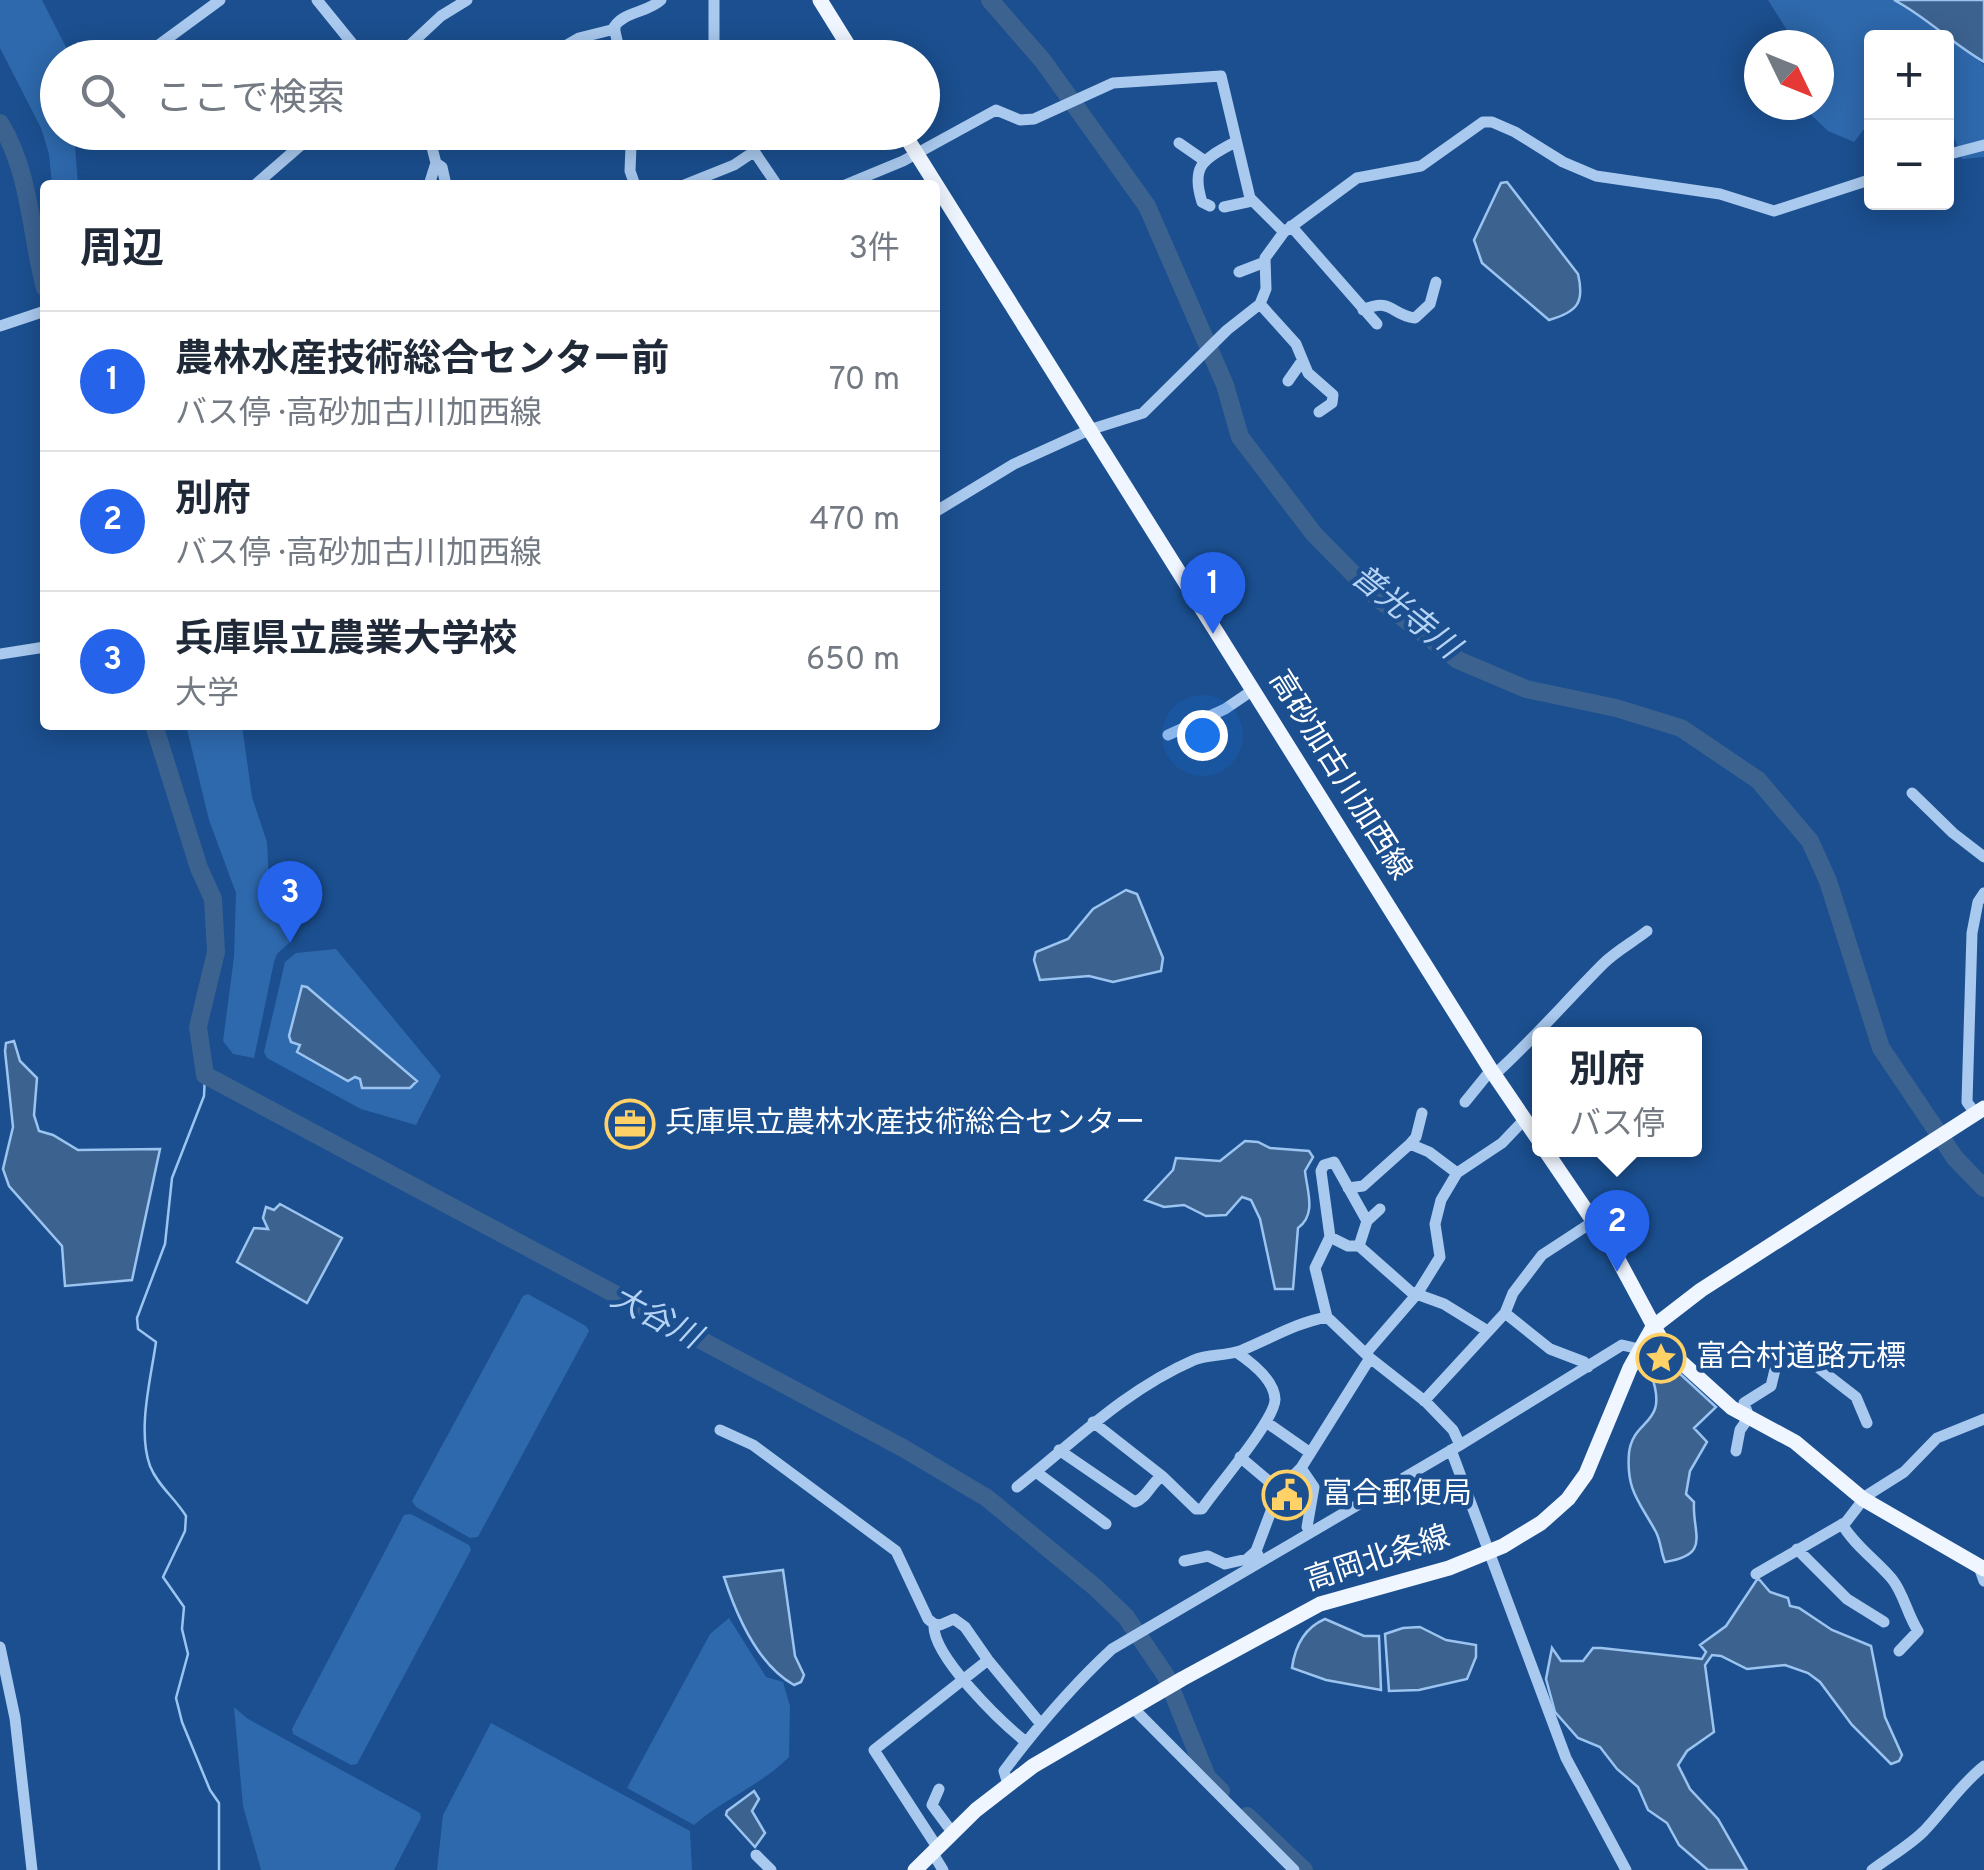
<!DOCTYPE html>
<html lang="ja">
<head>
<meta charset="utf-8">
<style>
  :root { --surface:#fff; --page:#f6f6f7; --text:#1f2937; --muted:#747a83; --line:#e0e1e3; --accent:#2563eb }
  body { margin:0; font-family:Overpass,"Noto Sans JP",sans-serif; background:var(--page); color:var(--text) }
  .controls { position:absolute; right:30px; top:30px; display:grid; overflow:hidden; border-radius:10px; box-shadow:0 5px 25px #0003 }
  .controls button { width:90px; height:90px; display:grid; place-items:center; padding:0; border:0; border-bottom:2px solid var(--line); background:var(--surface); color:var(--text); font:50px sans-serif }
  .compass { position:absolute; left:1744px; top:30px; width:90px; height:90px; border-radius:50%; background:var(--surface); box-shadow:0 5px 25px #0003; rotate:133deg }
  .you { position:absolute; left:1202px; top:735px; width:35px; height:35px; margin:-25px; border:8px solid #fff; border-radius:50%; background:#1a73e8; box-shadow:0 0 0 15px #1a73e833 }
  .badge { display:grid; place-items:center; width:65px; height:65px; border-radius:50%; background:var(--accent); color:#fff; font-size:32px; font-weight:700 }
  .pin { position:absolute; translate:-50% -82px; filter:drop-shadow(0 2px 5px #0008) }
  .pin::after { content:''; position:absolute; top:52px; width:35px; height:30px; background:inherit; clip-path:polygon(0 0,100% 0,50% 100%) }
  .popup { position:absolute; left:1532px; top:1027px; width:170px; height:130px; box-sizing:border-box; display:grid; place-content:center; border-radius:10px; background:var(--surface); filter:drop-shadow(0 2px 8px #0005); font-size:32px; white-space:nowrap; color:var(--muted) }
  .popup b { font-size:38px; color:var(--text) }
  .popup::after { content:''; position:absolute; left:50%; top:100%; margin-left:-20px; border:20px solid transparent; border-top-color:var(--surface) }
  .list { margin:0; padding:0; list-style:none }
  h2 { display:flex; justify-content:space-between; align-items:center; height:130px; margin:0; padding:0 40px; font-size:42px }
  h2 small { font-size:32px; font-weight:400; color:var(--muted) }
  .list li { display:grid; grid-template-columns:65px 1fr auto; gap:30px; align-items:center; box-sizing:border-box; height:140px; padding:0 40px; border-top:2px solid var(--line) }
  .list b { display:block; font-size:38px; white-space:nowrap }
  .list p { margin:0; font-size:32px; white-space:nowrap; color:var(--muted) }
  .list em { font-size:32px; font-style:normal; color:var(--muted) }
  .icon { flex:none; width:55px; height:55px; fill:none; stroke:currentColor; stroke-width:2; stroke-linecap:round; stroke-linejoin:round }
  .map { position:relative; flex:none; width:1984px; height:1870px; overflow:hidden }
  .search { position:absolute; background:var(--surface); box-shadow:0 5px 25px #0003; left:40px; top:40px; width:900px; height:110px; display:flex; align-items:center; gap:25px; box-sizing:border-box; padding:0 35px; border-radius:55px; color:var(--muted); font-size:38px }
  .panel { position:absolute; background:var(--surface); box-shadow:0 5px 25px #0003; left:40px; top:180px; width:900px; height:550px; border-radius:10px }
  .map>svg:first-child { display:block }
</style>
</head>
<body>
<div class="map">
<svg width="1984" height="1870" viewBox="0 0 1984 1870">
  <rect width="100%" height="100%" fill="#1b4f8f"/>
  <path fill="#2e69ad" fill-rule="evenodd" d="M0 0H42L71 57 58 58V132L74 133 78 185H52L49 154 41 128 0 48Z
    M1768 0H1894L1924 17 1938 32 1951 37 1984 65V157L1962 159 1947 117 1946 38H1872L1871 120 1854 142 1828 131 1801 105H1819V45H1777L1788 32Z
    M186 725H242L252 797 267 842 269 882 289 943 277 954 274 962 254 1058 233 1054 223 1041 234 957 236 893 209 820Z
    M336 949 441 1076 416 1125 361 1109 267 1058 264 1052 285 962 296 953ZM302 986H307L416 1080 362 1087 359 1078 354 1075 347 1080 297 1052 300 1044 291 1041 289 1034Z
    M528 1294 586 1326 589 1331 478 1537 470 1538 416 1507 412 1501 523 1296Z
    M411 1514 469 1545 471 1550 357 1764 351 1765 293 1734 292 1729 404 1515Z
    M729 1618 766 1677 783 1682 790 1706 789 1757C761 1785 724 1799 694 1825L627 1788 710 1634Z
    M234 1707 248 1719 420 1813 421 1818 394 1870H261L243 1806Z
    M491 1723 690 1831 692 1870H437L443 1815Z"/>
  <path fill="#3c6290" stroke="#9cc4f0" stroke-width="2.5" d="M1894 0H1984V62C1951 43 1928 18 1894 0Z
    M1507 182 1578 274C1585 303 1577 312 1549 320L1482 263 1474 240 1501 183Z
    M1126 890 1137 894 1163 958 1161 971 1113 982 1089 976 1040 980 1034 960 1036 952 1068 939 1093 909Z
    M302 986 307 987 417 1081 410 1088H362L360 1079 355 1077 348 1081 297 1052 300 1045 291 1042 289 1036Z
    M14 1041 20 1061 37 1078 34 1115 39 1131 53 1135 78 1150 160 1149 132 1280 65 1286 62 1246 9 1186 3 1169 13 1127 5 1051 6 1043Z
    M1245 1141 1258 1142 1270 1148 1309 1151 1313 1157 1305 1171C1307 1191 1317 1214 1298 1228L1293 1289H1275L1260 1219 1251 1200 1242 1197 1226 1215 1206 1216 1184 1205 1164 1207 1145 1200 1173 1170 1176 1158 1220 1161Z
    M280 1204 342 1238 307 1303 237 1262 254 1228 268 1229 263 1218 266 1207 274 1210Z
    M1665 1360 1716 1407 1694 1428 1707 1442 1690 1471 1686 1494 1694 1502C1692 1534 1712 1555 1665 1562 1661 1553 1661 1542 1656 1532 1639 1501 1626 1490 1629 1453 1633 1417 1670 1427 1651 1374Z
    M783 1570 795 1656 804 1675 801 1682 794 1685C758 1665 736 1614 724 1577Z
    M1758 1578 1770 1592 1788 1598 1790 1606 1799 1608 1832 1630 1871 1646 1885 1717 1902 1755 1899 1761 1891 1764 1852 1725 1820 1682 1808 1673 1785 1665 1747 1669 1721 1656 1712 1655 1705 1665 1714 1732 1687 1751 1678 1765 1690 1789 1718 1819 1747 1870H1708L1679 1845 1667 1823 1648 1810 1638 1787 1617 1769 1600 1747 1578 1738 1555 1712 1546 1679 1552 1648 1561 1661H1583L1593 1648H1601L1702 1659 1706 1652 1700 1645 1726 1626Z
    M1325 1619 1364 1636H1379L1381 1690 1326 1680 1292 1668C1295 1646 1304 1628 1325 1619Z
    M1420 1627 1446 1640 1476 1645V1657L1467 1679 1419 1690 1389 1691 1385 1634 1403 1628Z
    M754 1791 759 1799 752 1811 765 1833 755 1847 726 1815 727 1811Z"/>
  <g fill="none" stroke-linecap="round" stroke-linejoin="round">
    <path stroke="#9cc4f0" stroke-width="2.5" d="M205 1075 204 1096 172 1178 165 1244 137 1318 138 1329 156 1342C151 1378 137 1430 150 1466 158 1486 175 1498 186 1516L185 1531 163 1577 184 1607 182 1629 188 1654 176 1698 182 1722 210 1790 219 1803V1870"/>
    <path stroke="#3c6290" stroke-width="18" d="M990 0 1043 61 1147 206 1225 385 1240 437 1314 534 1375 596 1458 660 1526 689 1616 708 1681 728 1758 780 1810 841 1828 881 1881 1048 1955 1158 1984 1188
      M0 123C31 174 30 232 45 288
      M154 725 199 868 213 899 216 952 198 1027 205 1075 903 1448 987 1498 1096 1588 1126 1617 1166 1676 1207 1777 1221 1791
      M1247 1816 1304 1870"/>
    <path stroke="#a9c9ee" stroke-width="11" d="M317 0 364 58
      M141 58 220 0
      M396 58 441 16 467 0
      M563 58 565 46 579 38 615 29
      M621 58 614 27C625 11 647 13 661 0
      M714 58V0
      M428 132 436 163 429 185
      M613 132 631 146
      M741 132 777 185
      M1179 143 1205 161
      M1946 155 1984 145
      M436 163 442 167 446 185
      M255 185 316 132
      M635 185 630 171 631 146 651 139 731 132
      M684 185 734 165 752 153
      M845 185 903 161 996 110 1020 120 1034 119 1113 83 1221 76 1250 198 1284 232
      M1210 206 1202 202C1190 164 1205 159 1235 142
      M1224 207 1252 201
      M1291 226 1377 324
      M1239 272 1265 262
      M1260 304 1296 344 1308 373 1333 395 1332 403 1319 412
      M1363 310C1393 297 1390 315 1415 318L1430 304 1436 282
      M0 326 45 311
      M1288 381 1302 361
      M935 512 1014 464 1089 430 1143 413 1227 330 1260 304 1266 289 1265 258 1284 232 1357 178 1421 166 1483 122H1492L1515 132 1563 162 1596 176 1720 194 1774 211 1872 179
      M0 654 45 647
      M1168 735 1225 709 1253 690
      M1912 793 1953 833 1984 857
      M1494 1075C1533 1040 1567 1000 1603 964 1616 951 1633 942 1647 931
      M1465 1102 1491 1070
      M1975 1113 1967 1102 1972 933 1978 902 1984 893
      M1410 1144 1429 1152 1457 1173
      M1348 1188 1363 1186 1410 1144 1416 1137 1422 1113
      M1367 1221 1380 1209
      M1330 1237 1348 1246H1359L1411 1292 1444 1304 1486 1330
      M1359 1246 1367 1221 1334 1162 1324 1165 1321 1171 1330 1237 1315 1268 1327 1317 1370 1358 1426 1402 1453 1430 1460 1445
      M1505 1313 1550 1349 1584 1362 1588 1367
      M1366 1353 1417 1294 1440 1257 1435 1224 1441 1200 1457 1173 1502 1143 1524 1120
      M1424 1401 1505 1313 1513 1293 1542 1255 1594 1221
      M1093 1422 1162 1476 1196 1509H1202C1216 1488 1276 1419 1275 1399 1274 1379 1251 1362 1236 1352
      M1266 1422 1309 1452
      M720 1430 753 1445 896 1551 928 1619 934 1624C931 1655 1001 1722 1026 1742
      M1059 1450 1135 1502C1147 1498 1151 1483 1162 1476
      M1451 1450 1566 1758 1626 1870
      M1736 1451 1740 1430 1749 1417 1744 1403 1771 1386 1778 1357 1789 1345 1856 1397 1867 1423
      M1240 1457 1279 1490
      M1036 1472 1106 1524
      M1017 1487C1075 1441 1125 1390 1194 1360 1208 1354 1225 1356 1240 1351 1270 1339 1295 1323 1327 1317
      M1842 1524C1854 1545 1877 1561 1892 1579 1904 1594 1907 1614 1918 1631L1899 1651
      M1309 1530 1307 1527 1314 1487 1301 1468 1370 1358
      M1797 1549 1847 1599 1884 1622
      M1260 1559 1256 1551 1279 1490 1301 1468
      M1184 1561 1208 1556 1225 1564 1247 1559 1256 1551
      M1979 1567 1984 1581
      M1756 1574 1846 1522 1866 1496 1904 1472 1937 1438 1984 1419
      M934 1624 940 1625 954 1619 965 1627 988 1660 1040 1723
      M0 1647 15 1718 32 1870
      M1132 1707 1294 1870
      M1008 1784 1004 1771C1037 1727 1071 1687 1112 1649L1460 1445 1622 1345 1639 1349
      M939 1789 932 1805 952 1832
      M937 1847 874 1750 988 1660
      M932 1852 943 1870
      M756 1855 771 1870
      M1872 1870C1889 1857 1909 1846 1924 1831 1945 1809 1960 1785 1984 1766"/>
    <path stroke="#f0f6ff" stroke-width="15" d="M820 0 856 58
      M903 132 1491 1070 1540 1142
      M1545 1150 1613 1250 1664 1345 1680 1361 1732 1408 1795 1442 1863 1499 1984 1569
      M915 1870 976 1810 1033 1766 1182 1679 1320 1604 1449 1568 1503 1546 1541 1523 1568 1499 1586 1474 1630 1368 1653 1327 1701 1290 1984 1108"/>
  </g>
  <defs>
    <g id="office-ring" transform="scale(2.5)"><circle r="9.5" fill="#1b4f8f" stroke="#ffd166" stroke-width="1.5"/><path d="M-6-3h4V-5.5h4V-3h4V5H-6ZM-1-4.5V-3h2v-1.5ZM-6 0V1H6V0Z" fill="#ffd166"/></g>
    <g id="sight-ring" transform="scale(2.5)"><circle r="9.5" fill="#1b4f8f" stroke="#ffd166" stroke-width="1.5"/><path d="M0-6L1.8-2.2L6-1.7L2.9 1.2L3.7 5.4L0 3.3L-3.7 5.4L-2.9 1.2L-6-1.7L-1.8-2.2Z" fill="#ffd166"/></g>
    <g id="civic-ring" transform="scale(2.5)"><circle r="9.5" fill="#1b4f8f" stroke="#ffd166" stroke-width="1.5"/><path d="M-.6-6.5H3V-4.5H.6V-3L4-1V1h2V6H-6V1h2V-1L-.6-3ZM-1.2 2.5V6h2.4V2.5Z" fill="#ffd166"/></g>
  </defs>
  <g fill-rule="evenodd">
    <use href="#office-ring" x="630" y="1124"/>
    <use href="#sight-ring" x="1661" y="1358"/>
    <use href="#civic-ring" x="1287" y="1495"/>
  </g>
  <g text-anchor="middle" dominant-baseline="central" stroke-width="9" stroke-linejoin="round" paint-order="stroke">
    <g font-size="30" fill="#fff" stroke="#1b4f8f">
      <text transform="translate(1339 776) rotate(58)">高砂加古川加西線</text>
      <text transform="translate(1378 1560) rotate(-18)">高岡北条線</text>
    </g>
    <g font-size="30" fill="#fff" stroke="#1b4f8f" text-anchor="start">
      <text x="665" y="1124">兵庫県立農林水産技術総合センター</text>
      <text x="1696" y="1358">富合村道路元標</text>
      <text x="1322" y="1495">富合郵便局</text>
    </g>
    <g font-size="32" font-style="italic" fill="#b5d3f5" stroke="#1b4f8f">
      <text transform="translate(1404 613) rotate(39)">普光寺川</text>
      <text transform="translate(655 1319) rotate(28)">大谷川</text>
    </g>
  </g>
</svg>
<div class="controls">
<button>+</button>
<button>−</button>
</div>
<svg class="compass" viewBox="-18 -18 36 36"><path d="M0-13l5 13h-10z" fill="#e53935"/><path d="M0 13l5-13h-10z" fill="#747a83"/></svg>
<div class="you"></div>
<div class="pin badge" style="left:1213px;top:634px">1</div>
<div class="pin badge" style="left:1617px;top:1272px">2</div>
<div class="popup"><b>別府</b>バス停</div>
<div class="pin badge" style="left:290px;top:943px">3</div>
<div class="search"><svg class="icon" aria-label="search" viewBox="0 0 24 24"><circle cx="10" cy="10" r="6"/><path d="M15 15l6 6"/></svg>ここで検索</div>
<section class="panel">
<h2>周辺<small>3件</small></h2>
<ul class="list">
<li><span class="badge">1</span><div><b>農林水産技術総合センター前</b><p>バス停 · 高砂加古川加西線</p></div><em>70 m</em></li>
<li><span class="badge">2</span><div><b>別府</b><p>バス停 · 高砂加古川加西線</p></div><em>470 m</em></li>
<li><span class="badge">3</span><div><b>兵庫県立農業大学校</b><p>大学</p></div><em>650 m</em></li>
</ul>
</section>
</div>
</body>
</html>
